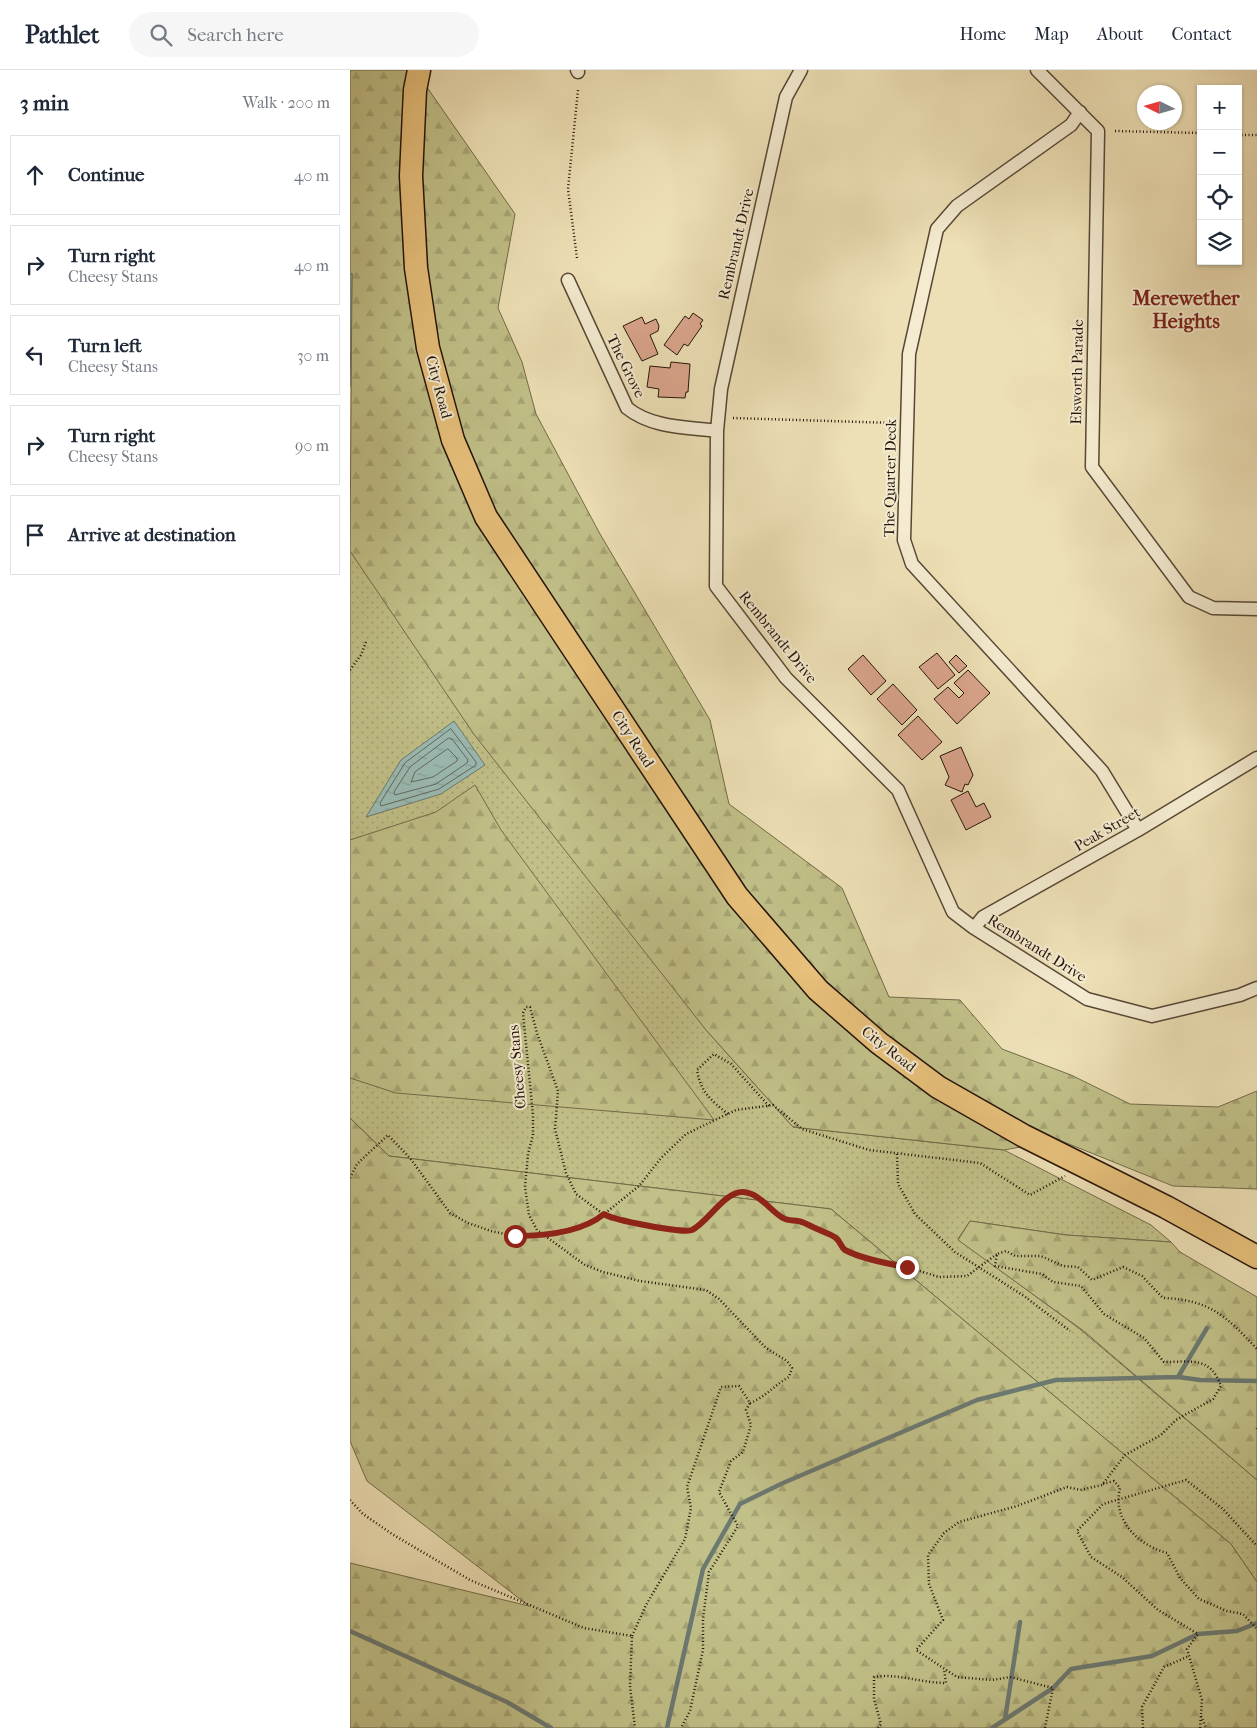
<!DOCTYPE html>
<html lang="en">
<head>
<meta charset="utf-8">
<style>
  :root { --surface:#fff; --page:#f6f6f7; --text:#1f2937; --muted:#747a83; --line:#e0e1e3 }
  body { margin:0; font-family:"IM FELL French Canon",serif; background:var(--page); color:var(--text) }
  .controls { position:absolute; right:15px; top:15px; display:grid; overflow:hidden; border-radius:0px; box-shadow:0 1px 4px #0004 }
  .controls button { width:45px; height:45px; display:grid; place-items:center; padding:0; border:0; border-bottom:1px solid var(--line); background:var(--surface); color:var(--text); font:25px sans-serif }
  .compass { position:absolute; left:787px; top:15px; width:45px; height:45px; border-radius:50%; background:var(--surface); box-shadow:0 1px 4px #0004; rotate:275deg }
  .stop { position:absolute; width:15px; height:15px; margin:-11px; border:4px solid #8f2418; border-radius:50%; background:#fff }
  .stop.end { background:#8f2418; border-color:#fff; box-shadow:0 1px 5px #0008 }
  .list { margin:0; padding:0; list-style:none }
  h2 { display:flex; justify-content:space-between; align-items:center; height:65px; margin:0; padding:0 20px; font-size:21px }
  h2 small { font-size:16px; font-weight:400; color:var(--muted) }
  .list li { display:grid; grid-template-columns:32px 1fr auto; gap:15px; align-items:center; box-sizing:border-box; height:80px; margin:0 10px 10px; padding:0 10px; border:1px solid var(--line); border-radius:0px }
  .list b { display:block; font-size:19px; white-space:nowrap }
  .list p { margin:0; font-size:16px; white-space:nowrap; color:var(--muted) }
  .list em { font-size:16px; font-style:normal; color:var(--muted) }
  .icon { flex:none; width:28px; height:28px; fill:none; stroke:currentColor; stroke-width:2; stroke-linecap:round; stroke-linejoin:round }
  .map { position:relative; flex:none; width:907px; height:1658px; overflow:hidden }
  header { display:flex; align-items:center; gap:30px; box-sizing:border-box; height:70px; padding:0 25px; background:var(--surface); border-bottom:1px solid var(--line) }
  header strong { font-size:24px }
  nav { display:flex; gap:28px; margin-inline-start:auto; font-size:18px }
  .search { width:350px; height:45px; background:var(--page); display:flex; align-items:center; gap:12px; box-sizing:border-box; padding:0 18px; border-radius:28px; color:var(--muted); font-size:19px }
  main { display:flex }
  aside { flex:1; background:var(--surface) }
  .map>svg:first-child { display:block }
</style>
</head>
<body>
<header>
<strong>Pathlet</strong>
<div class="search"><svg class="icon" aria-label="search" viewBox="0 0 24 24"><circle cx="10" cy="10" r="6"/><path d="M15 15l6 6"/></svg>Search here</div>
<nav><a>Home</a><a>Map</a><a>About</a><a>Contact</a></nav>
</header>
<main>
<aside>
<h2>3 min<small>Walk · 200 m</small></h2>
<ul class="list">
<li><svg class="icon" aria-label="ahead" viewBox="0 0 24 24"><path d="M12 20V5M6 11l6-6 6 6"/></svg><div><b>Continue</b></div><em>40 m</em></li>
<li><svg class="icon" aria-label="right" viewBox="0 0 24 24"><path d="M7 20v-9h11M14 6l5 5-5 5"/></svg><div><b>Turn right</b><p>Cheesy Stans</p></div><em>40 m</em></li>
<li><svg class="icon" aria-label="left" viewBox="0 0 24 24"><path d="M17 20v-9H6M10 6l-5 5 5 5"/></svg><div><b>Turn left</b><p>Cheesy Stans</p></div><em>30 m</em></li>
<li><svg class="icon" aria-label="right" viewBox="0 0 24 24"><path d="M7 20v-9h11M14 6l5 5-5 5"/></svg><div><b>Turn right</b><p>Cheesy Stans</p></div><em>90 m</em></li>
<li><svg class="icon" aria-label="arrive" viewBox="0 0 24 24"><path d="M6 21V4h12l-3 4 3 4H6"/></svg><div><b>Arrive at destination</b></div></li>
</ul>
</aside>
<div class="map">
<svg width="907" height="1658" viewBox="0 0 907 1658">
  <defs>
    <pattern id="green-dots" width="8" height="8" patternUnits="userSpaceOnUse" patternTransform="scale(1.25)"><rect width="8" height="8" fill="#c1c088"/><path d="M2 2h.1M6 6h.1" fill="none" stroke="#a6a474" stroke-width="1.8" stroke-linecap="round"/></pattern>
    <pattern id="forest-firs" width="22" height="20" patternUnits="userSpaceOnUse" patternTransform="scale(1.25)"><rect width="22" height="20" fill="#c1c088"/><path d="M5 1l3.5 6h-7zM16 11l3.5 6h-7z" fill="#a6a474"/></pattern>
    <pattern id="water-ripples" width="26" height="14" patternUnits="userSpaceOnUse" patternTransform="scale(1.25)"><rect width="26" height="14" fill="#9bbcb5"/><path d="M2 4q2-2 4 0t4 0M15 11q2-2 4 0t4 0" fill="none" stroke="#85a19a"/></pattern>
  </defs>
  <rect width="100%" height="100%" fill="#eee0b6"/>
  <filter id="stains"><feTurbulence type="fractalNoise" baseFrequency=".004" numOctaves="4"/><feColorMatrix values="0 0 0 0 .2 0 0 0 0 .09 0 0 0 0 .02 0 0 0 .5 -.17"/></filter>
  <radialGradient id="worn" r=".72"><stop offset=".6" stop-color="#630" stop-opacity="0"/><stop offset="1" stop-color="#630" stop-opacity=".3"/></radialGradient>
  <path fill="url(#green-dots)" stroke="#736a49" d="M0 461 356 960 443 1057 654 1080 801 1155 821 1172 716 1165 620 1151 608 1169 730 1259 907 1410V1512L881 1474 481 1139 39 1086 0 1048Z"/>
  <path fill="url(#forest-firs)" stroke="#736a49" d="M0 0H65L165 144 148 238 172 292 186 344 250 464 360 650 379 734 492 818 539 927 610 930 652 979 721 1005 780 1034 868 1037 907 1021V1119L823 1116 709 1070 654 1080 443 1057 356 960 123 663 0 481 2 204 0 205Z
    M125 715 151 760 364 1050 46 1023 0 1008V770L86 742Z
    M0 1048 39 1086 481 1139 881 1474 907 1512V1658H0V1493L179 1536 17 1411 0 1371Z
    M620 1151 716 1165 821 1172 830 1182 907 1227V1410L735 1262 608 1170Z"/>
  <path fill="url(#water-ripples)" stroke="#6c7971" d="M2 203 0 317V205Z
    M104 651 135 695 91 724 16 747 51 690Z"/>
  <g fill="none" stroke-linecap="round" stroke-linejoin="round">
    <path stroke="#606860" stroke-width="1" d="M101 659 126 692V695L89 719 31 736 30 733 55 693Z
      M99 668 102 669 118 690 117 693 86 714 45 725 44 722 60 697Z
      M98 679 107 688V691L83 707 61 712 65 702Z"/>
    <path stroke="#6c7971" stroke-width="4.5" d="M828 1307 850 1310 907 1311
      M0 1561 157 1632 201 1658
      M655 1649 670 1552
      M317 1658 353 1499 390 1434 433 1413 627 1330 706 1310 828 1307 857 1258
      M642 1658 703 1618 721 1599 802 1586 848 1564 887 1561 907 1553"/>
  </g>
  <path fill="#daa58d" stroke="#25140a" d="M343 243 353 250 350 254 352 256 338 276 334 274 327 285 314 275 335 246 339 249Z
    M292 247 295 254 306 249 309 256 308 261 300 265 308 284 292 291 273 256Z
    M321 292 340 294 338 322H336L335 328 308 327 309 319 297 317 300 296 320 298Z
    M587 583 605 605 588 619 569 597Z
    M513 585 536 611 521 625 498 599Z
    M606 585 617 596 609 603 599 592Z
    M618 600 640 623 607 654 584 629 598 617 609 628 614 623 604 613Z
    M543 614 567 640 552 655 527 629Z
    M568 646 592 672 572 690 548 665Z
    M611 677 623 705 618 715 615 714 612 722 595 715 599 707 590 686Z
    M618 721 626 737 634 733 641 747 616 760 601 730Z"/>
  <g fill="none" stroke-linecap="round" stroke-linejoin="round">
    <g stroke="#574735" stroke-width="15">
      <path id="street" d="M227 0 228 2
        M451 0 436 27 371 319 367 361 366 516 436 608 548 720 603 842 624 858 737 929 802 946 890 925 907 918
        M687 0 748 61 742 397 839 527 863 538 907 539
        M730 42 721 55 607 136 587 159 559 284 554 470 562 494 752 701 788 760
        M218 210 277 338C302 358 336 357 367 361
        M624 858 633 847 788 760 907 688"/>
    </g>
    <g stroke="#25140a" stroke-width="25">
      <path id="highway" d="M69 0 65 20 61 106 66 198 78 278 103 370 136 447 387 826 468 920 529 973 588 1017 674 1066 816 1137 907 1187"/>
    </g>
    <path stroke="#25140a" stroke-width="2.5" stroke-dasharray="1 2.5" stroke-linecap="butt" d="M765 61 851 63
      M888 65H907
      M227 188 218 119 228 20
      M383 348 543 353
      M0 600 11 585 16 572
      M378 1044C360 1029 351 1023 347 1000L364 984 381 994 419 1036
      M547 1084 548 1114 565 1144 605 1182 674 1226 720 1261
      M0 1108 7 1094 38 1065 60 1088 100 1143 118 1153 141 1161 165 1166H187L229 1157 248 1149 289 1116 311 1088 336 1064 386 1040 423 1035 452 1059 519 1080 630 1093 680 1125 715 1106
      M400 1333C414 1328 426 1314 439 1307L442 1298 437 1291 416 1278 369 1229 356 1220 290 1211 253 1202 235 1195 187 1160 179 1145 175 1117 178 1084 183 1065V1045L173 943 176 937H180L187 963 208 1021 205 1059 216 1103 226 1124 260 1149 331 1162 342 1160 383 1125 393 1122 415 1131 423 1142 436 1150 449 1151 486 1168 494 1179 535 1193 557 1197 589 1207 617 1206 647 1184
      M907 1358V1361
      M753 1414 764 1411 770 1418C762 1450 788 1475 817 1483L830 1508 849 1529 877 1541 893 1544 907 1559
      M0 1430 13 1444 42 1464 120 1510 234 1558 282 1566 280 1616 285 1658
      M282 1566 296 1535 335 1469 341 1438 337 1417 371 1317 389 1316 400 1333 396 1340 401 1355 393 1382 381 1391 369 1422 388 1456 359 1502 353 1549V1580L340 1641 331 1658
      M851 1646 856 1658
      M528 1658 531 1654 524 1629V1607C546 1603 572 1613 596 1613L594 1599
      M695 1658 703 1618 660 1607 642 1610 607 1607 566 1580 593 1550 579 1514 578 1485 594 1463 609 1452 667 1436 717 1417 730 1420 752 1415 775 1385 811 1365 826 1350 863 1329 871 1316C860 1286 842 1292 814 1292L794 1268 754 1244 731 1216 703 1212 692 1204 645 1196 647 1184 656 1181 665 1186H691L713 1196 728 1197 742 1210 773 1197 792 1206 813 1228C860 1230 875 1245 907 1279
      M793 1658 792 1637 814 1597 839 1586
      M850 1658 852 1630 837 1579 848 1564 808 1540 772 1507 741 1487 727 1461 753 1434 836 1410 873 1439 907 1476"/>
    <use href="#street" stroke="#f4ebd0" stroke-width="12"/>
    <use href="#highway" stroke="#e7c07b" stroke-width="22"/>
  </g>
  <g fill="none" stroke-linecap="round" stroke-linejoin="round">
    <path stroke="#8f2418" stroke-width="6" d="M165 1166C194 1166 231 1163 254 1144 262 1150 335 1164 342 1160 357 1153 375 1121 393 1122 410 1123 420 1141 433 1148 438 1151 443 1150 448 1151 454 1152 460 1156 465 1158 471 1161 481 1164 486 1168 490 1171 491 1177 495 1180 512 1189 539 1194 557 1197"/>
  </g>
  <g text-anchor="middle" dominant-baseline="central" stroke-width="4" stroke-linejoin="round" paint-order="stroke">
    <g font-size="15" fill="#25140a" stroke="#f4ebd0">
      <text transform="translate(386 174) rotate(-77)">Rembrandt Drive</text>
      <text transform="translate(276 296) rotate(64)">The Grove</text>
      <text transform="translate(727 302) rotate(-89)">Elsworth Parade</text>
      <text transform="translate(89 317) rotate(75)">City Road</text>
      <text transform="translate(540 408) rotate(-89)">The Quarter Deck</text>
      <text transform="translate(428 567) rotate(51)">Rembrandt Drive</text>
      <text transform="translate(283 669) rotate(57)">City Road</text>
      <text transform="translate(757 759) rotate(-30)">Peak Street</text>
      <text transform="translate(687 878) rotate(32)">Rembrandt Drive</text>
      <text transform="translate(539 979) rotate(38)">City Road</text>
      <text transform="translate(167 997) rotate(-95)">Cheesy Stans</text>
    </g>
    <g font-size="20" font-weight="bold" fill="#7a1f14" stroke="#f4ebd0">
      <text x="836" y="228">Merewether<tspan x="836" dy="23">Heights</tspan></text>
    </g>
  </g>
  <rect width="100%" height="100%" filter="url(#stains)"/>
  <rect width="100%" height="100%" fill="url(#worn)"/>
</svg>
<div class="controls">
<button>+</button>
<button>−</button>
<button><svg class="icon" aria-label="locate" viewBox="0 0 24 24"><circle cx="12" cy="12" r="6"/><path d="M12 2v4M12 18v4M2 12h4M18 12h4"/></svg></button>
<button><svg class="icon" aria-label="layers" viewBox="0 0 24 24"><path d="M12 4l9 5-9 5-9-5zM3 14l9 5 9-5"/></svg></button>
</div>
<svg class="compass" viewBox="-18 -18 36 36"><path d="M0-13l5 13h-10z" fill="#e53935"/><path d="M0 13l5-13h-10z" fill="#747a83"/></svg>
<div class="stop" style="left:165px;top:1166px"></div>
<div class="stop end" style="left:557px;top:1197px"></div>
</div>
</main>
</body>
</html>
